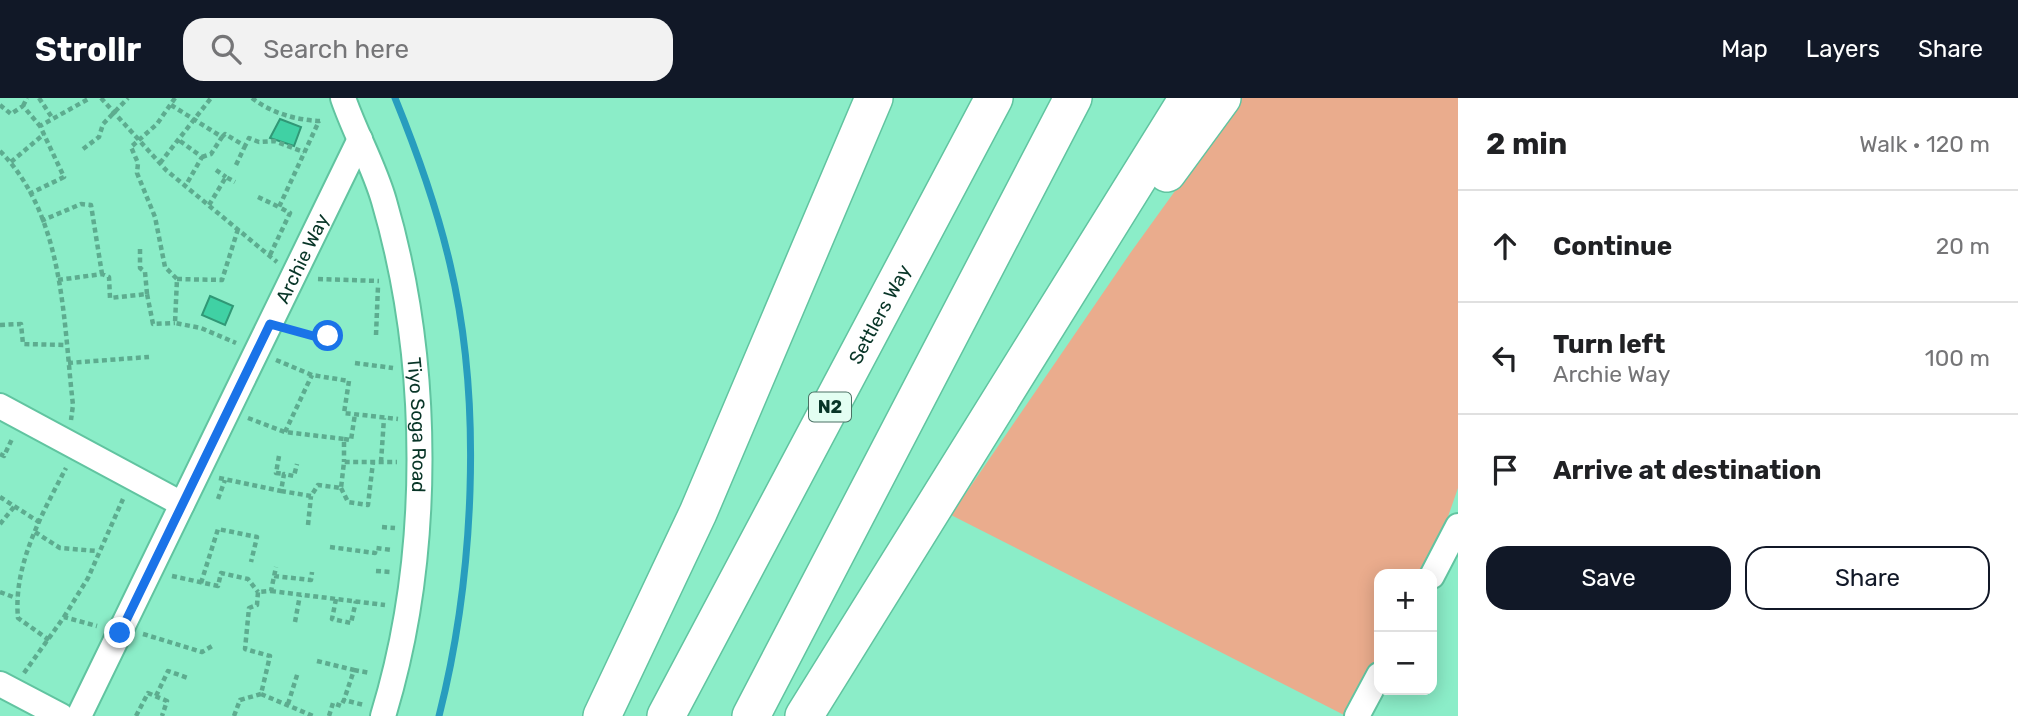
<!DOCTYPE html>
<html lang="en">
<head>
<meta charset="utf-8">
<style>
  :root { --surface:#fff; --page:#f2f2f2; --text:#202124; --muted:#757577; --line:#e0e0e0; --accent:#111827 }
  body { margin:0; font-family:Rubik,sans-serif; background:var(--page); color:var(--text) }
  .controls { position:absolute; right:21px; bottom:21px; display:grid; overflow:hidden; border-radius:14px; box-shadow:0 4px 18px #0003 }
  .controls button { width:63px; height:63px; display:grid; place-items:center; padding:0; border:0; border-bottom:2px solid var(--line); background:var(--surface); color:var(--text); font:35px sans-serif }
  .stop { position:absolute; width:21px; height:21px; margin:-16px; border:5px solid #1a73e8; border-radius:50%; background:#fff }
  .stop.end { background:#1a73e8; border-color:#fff; box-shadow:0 2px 7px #0008 }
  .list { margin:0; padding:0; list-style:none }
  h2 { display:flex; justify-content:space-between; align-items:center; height:91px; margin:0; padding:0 28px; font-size:30px }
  h2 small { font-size:23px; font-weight:400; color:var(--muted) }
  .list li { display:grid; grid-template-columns:46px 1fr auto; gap:21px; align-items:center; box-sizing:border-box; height:112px; padding:0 28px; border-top:2px solid var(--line) }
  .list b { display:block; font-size:26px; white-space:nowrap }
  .list p { margin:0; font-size:23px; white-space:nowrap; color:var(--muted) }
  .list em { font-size:23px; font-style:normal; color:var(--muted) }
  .actions { display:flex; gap:14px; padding:21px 28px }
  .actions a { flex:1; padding:16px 0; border:2px solid var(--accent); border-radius:21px; text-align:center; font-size:24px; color:var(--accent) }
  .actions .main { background:var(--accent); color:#fff }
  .icon { flex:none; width:38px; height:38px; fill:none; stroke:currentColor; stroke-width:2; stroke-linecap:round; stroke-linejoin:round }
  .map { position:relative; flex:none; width:1458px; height:618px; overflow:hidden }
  header { display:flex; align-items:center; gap:42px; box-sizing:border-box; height:98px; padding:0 35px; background:var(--accent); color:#fff }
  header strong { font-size:33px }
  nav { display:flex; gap:38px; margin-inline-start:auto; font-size:24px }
  .search { width:490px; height:63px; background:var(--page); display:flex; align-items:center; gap:18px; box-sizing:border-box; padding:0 24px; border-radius:21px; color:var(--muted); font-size:26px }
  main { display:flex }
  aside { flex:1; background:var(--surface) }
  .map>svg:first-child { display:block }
</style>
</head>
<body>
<header>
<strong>Strollr</strong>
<div class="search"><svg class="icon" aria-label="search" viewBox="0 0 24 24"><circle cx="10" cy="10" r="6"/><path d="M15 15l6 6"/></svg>Search here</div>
<nav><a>Map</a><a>Layers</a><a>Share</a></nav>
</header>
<main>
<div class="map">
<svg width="1458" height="618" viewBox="0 0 1458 618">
  <rect width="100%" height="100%" fill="#8bedc8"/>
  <path fill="#eaac8d" d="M1242 0H1458V390L1443 433 1420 476H1379V554L1346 618 951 417 1131 154Z"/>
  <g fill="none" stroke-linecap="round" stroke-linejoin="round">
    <path stroke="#289dbe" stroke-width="7" d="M395 0C417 54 437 110 450 166 483 305 474 480 439 618"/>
  </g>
  <path fill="#40d1a4" stroke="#309876" stroke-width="2" d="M280 21 301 29 294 48 270 40Z
    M210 198 233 208 225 227 202 217Z"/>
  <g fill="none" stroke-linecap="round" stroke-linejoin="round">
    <g stroke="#61c4a0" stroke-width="28">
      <g id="minor">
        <path id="s1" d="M343 0C355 35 374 68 384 103 431 264 432 458 383 618"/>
        <path d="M0 308 182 406"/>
        <path d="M1432 478 1458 428"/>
        <path d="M0 586 61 618"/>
        <path id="s2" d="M79 618 360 41"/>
        <path d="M1357 618 1379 577"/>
      </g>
    </g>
    <g stroke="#61c4a0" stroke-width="40">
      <g id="highway">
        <path d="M1167 75 1222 0"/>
        <path d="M602 618 698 415 874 0"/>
        <path id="s3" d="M666 618 994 0"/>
        <path d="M751 618 1073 0"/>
        <path d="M804 618 1188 0"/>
      </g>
    </g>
    <path stroke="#5dac8f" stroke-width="4.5" stroke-dasharray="5 3.5" stroke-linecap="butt" d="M39 0 53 21
      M101 0 166 72 277 164
      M175 0 157 26 131 49 138 65 137 75 155 119 165 169 177 181 175 225 201 230 236 245
      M252 0C271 15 296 22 320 23
      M0 7 11 16 23 8 40 28
      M171 7 222 39 211 56 202 59
      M23 8 27 0
      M222 39 225 36 245 48 249 40 259 44 274 43 304 54
      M180 43 202 59 186 87
      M83 51 99 39 103 26 128 0
      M0 53C65 119 63 222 73 307L71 322
      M11 64 44 36
      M160 65 211 0
      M236 67 245 48
      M216 72 226 79
      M29 96 64 79 40 28 90 0
      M258 99 279 109
      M209 107 226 79 235 84
      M41 123 81 106 91 107 102 176
      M140 151V170L145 174 147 196
      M270 157 290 115 279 109 319 23
      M177 181 222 182 238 131
      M318 181 379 183
      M58 182 102 176 109 179 110 200 147 196 153 226 175 225
      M0 227 21 226 23 246 66 247
      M290 233 328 238
      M376 237 378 188
      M276 262 312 277 349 283 344 315 398 321
      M68 265 149 259
      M355 265 393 270
      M248 320 285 334 344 341V364
      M285 334 312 277
      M344 341 351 342 355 316
      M0 356 4 358 12 341
      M279 358 276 375 284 376
      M381 364 384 320
      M219 380 281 393 284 376 294 378 297 366
      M341 390 348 404 368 407 373 364
      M281 393 311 398 318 387 341 390 344 364H397
      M0 399 39 424
      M218 401 225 382
      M0 426 14 409
      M308 427 311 398
      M382 429 395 430
      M35 434 60 450 97 453
      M330 449 375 455 376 450 392 452
      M376 473 390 474
      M172 478 218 488 221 475 248 481 258 494
      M274 478 311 482 312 474
      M201 485 218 431 257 439 251 464
      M271 493 385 507
      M0 494 16 500
      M336 501 332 521 351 525 356 503
      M64 519 88 480 123 401
      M295 524 300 497
      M143 536 202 554 214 547
      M49 542 18 520C13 467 42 416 66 370
      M317 563 354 572 344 602
      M354 572 370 575
      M24 575 64 519 97 528
      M261 596 313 618
      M156 598 168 573 188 580
      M288 606 298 574
      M136 618 148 595 167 603 162 618
      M234 618 240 602 261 596 270 558 245 551 249 510 257 507 258 494 271 493 276 469
      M329 618 333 605 341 608 344 602 364 607"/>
    <use href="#minor" stroke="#fff" stroke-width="24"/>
    <use href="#highway" stroke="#fff" stroke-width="37"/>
  </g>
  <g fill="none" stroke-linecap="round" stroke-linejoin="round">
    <path stroke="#1a73e8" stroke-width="9" d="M120 535 270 226 317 239 328 238"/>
  </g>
  <g text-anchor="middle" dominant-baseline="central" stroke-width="5" stroke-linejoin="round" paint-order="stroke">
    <rect fill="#e3fef2" stroke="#4a7164" stroke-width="2" x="809" y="294.5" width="42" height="29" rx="5"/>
    <g font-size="18" font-weight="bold" fill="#083527">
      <text x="830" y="309">N2</text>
    </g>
    <g font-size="19" fill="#083527" stroke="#e3fef2">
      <text stroke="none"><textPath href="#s2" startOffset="509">Archie Way</textPath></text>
      <text stroke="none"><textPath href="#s3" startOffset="455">Settlers Way</textPath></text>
      <text stroke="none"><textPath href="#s1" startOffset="338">Tiyo Soga Road</textPath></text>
    </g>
  </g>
</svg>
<div class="controls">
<button>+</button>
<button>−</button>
</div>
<div class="stop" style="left:328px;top:238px"></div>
<div class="stop end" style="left:120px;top:535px"></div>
</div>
<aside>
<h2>2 min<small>Walk · 120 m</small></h2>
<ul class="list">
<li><svg class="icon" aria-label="ahead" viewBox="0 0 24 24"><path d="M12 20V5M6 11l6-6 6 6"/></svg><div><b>Continue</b></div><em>20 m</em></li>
<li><svg class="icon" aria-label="left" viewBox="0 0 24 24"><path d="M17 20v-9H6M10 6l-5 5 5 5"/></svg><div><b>Turn left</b><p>Archie Way</p></div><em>100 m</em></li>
<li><svg class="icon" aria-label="arrive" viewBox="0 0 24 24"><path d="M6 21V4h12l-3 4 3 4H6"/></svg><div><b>Arrive at destination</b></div></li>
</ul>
<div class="actions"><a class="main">Save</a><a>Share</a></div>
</aside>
</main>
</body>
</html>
